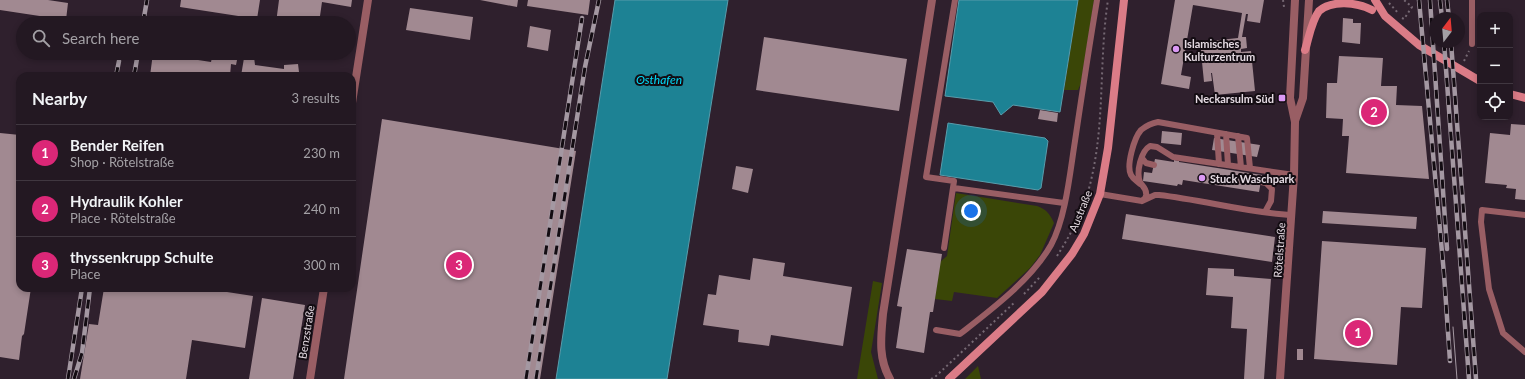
<!DOCTYPE html>
<html lang="en">
<head>
<meta charset="utf-8">
<style>
  :root { --surface:#231822; --page:#2b212a; --text:#f1f3f6; --muted:#a3a0a5; --line:#403740; --accent:#db2777 }
  body { margin:0; font-family:Lato,sans-serif; background:var(--page); color:var(--text) }
  .controls { position:absolute; right:12px; top:12px; display:grid; overflow:hidden; border-radius:8px; box-shadow:0 2px 6px #0003 }
  .controls button { width:36px; height:36px; display:grid; place-items:center; padding:0; border:0; border-bottom:1px solid var(--line); background:var(--surface); color:var(--text); font:20px sans-serif }
  .compass { position:absolute; left:1429px; top:12px; width:36px; height:36px; border-radius:50%; background:var(--surface); box-shadow:0 2px 6px #0003; rotate:16deg }
  .you { position:absolute; left:971px; top:211px; width:14px; height:14px; margin:-10px; border:3px solid #fff; border-radius:50%; background:#1a73e8; box-shadow:0 0 0 6px #1a73e833 }
  .badge { display:grid; place-items:center; width:26px; height:26px; border-radius:50%; background:var(--accent); color:#fff; font-size:13px; font-weight:700 }
  .pin { position:absolute; translate:-50% -50%; border:2px solid #fff; box-shadow:0 1px 4px #0006 }
  .list { margin:0; padding:0; list-style:none }
  h2 { display:flex; justify-content:space-between; align-items:center; height:52px; margin:0; padding:0 16px; font-size:17px }
  h2 small { font-size:13px; font-weight:400; color:var(--muted) }
  .list li { display:grid; grid-template-columns:26px 1fr auto; gap:12px; align-items:center; box-sizing:border-box; height:56px; padding:0 16px; border-top:1px solid var(--line) }
  .list b { display:block; font-size:15px; white-space:nowrap }
  .list p { margin:0; font-size:13px; white-space:nowrap; color:var(--muted) }
  .list em { font-size:13px; font-style:normal; color:var(--muted) }
  .icon { flex:none; width:22px; height:22px; fill:none; stroke:currentColor; stroke-width:2; stroke-linecap:round; stroke-linejoin:round }
  .map { position:relative; flex:none; width:1525px; height:379px; overflow:hidden }
  .search { position:absolute; background:var(--surface); box-shadow:0 2px 6px #0003; left:16px; top:16px; width:340px; height:44px; display:flex; align-items:center; gap:10px; box-sizing:border-box; padding:0 14px; border-radius:22px; color:var(--muted); font-size:15px }
  .panel { position:absolute; background:var(--surface); box-shadow:0 2px 6px #0003; left:16px; top:72px; width:340px; height:220px; border-radius:12px }
  .map>svg:first-child { display:block }
</style>
</head>
<body>
<div class="map">
<svg width="1525" height="379" viewBox="0 0 1525 379">
  <rect width="100%" height="100%" fill="#2f202d"/>
  <path fill="#3a4607" d="M1078 0H1094L1081 83 1078 90H1064Z
    M956 193 1037 206C1046 209 1050 214 1054 223L1040 255 1030 268 997 298 954 292 952 301 935 299 940 262 947 256Z
    M873 281 882 283 871 352 878 379H857Z
    M978 366 981 379H965Z"/>
  <path fill="#1d8294" stroke="#599cab" d="M615 0H728L667 379H556Z
    M959 0H1078L1060 112 1013 105 1001 115 993 102 945 96Z
    M948 123 1045 138 1048 141 1041 188 1038 190 940 175Z"/>
  <path fill="#a18991" d="M0 0H48L68 3 66 20 0 10Z
    M181 0H260L257 19 180 7Z
    M279 0H352L351 7 322 2 319 23H276Z
    M480 0H518L517 7Z
    M528 0H590L588 15 527 6Z
    M1175 0H1264L1260 23 1247 21 1248 14H1246L1242 37H1246L1247 48 1241 49V52L1251 51 1255 91 1215 95 1212 73H1211L1212 81 1204 82 1200 42 1238 38 1242 13 1193 5 1181 75 1191 77 1189 89 1161 84Z
    M410 8 473 17 470 40 406 30Z
    M1343 18 1353 19V23H1361L1360 44 1342 42Z
    M530 26 551 30 548 51 527 47Z
    M764 37 907 59 899 111 756 90Z
    M153 53 211 62 213 53H233V54L238 55 236 65 231 64 230 76H150Z
    M1339 56 1383 58 1381 86H1397L1396 105 1422 106 1429 179 1346 173 1349 136H1342L1343 119 1326 118 1327 83H1337Z
    M254 57 255 65 284 69V65L298 64 299 72 322 76H241L244 58Z
    M1040 110 1058 113 1057 122 1038 119Z
    M382 119 576 151 540 379H344Z
    M1511 124 1525 125V200L1515 199 1516 189 1506 188 1507 185 1485 183 1490 133 1510 135Z
    M1162 131 1182 133 1181 145 1161 143Z
    M0 133 20 135V288H31L24 334 22 336 19 360 0 357Z
    M1214 138 1260 145 1257 157 1212 150Z
    M1155 159 1174 162V160L1179 161V162L1262 175 1259 192 1183 180 1182 185 1178 184 1177 186 1143 181 1144 172 1152 173Z
    M736 166 753 169 748 193 732 189Z
    M1323 211 1417 217 1416 229 1322 223Z
    M1126 214 1275 237 1272 262 1122 239Z
    M1322 241 1426 248 1422 308 1401 307 1397 365 1314 359Z
    M907 249 942 254 933 312H930L924 353 896 348 902 307 897 306Z
    M753 258 785 263 783 276 852 287 843 346 771 335 769 346 738 342 739 330 703 325 708 294 716 295 719 275 750 280Z
    M1208 268 1234 269V276L1271 279 1264 379H1244L1247 329 1231 328 1233 297 1206 295Z
    M104 288H201L253 296 245 348 192 340 186 379H80L89 324 98 325Z
    M262 298 305 305 293 379H249Z
    M1297 349H1303V360H1297Z"/>
  <g fill="none" stroke-linecap="round" stroke-linejoin="round">
    <path stroke="#756873" stroke-width="2" stroke-dasharray="2 3" stroke-linecap="butt" d="M1283 0 1284 7H1286
      M1389 3 1399 14
      M1402 18 1404 19 1412 7 1404 0
      M1464 61 1469 51
      M1057 256C1073 231 1086 205 1092 176 1105 118 1099 58 1108 0
      M1024 294 1040 277
      M931 379 935 377 1015 302"/>
    <path stroke="#995e64" stroke-width="6" d="M1472 44V0
      M1217 133 1219 164
      M1226 134 1228 165
      M1238 136 1241 167
      M1142 158 1146 163 1154 165
      M1261 182 1266 183 1272 189 1271 201 1265 212
      M1140 184C1137 181 1133 179 1131 175 1126 166 1134 138 1141 130 1146 126 1152 123 1158 122L1247 138 1250 168
      M954 188 1064 203
      M1100 194 1142 201 1155 195H1159C1204 200 1248 213 1292 215
      M1142 201C1145 199 1147 196 1146 193 1146 188 1142 186 1140 182 1136 172 1141 151 1150 146L1157 147 1173 157 1294 175
      M944 248 954 181 926 177 955 0
      M936 330 960 334C992 309 1031 280 1051 245 1066 217 1070 172 1075 141 1082 94 1089 47 1097 0
      M1525 352 1503 333 1489 289 1481 222 1482 210 1525 215"/>
    <path stroke="#995e64" stroke-width="8" d="M352 103 368 0
      M1295 121 1303 98 1309 0
      M310 379 324 288
      M890 379C878 358 881 337 883 314L932 0
      M1280 379 1294 175 1295 122 1290 98 1295 0"/>
    <path stroke="#db7c87" stroke-width="8" d="M1375 0 1385 16 1419 45 1480 81
      M1305 50C1309 38 1311 22 1319 11 1332 0 1356 2 1372 10
      M1510 94 1525 98
      M949 379 1042 292 1072 254 1084 234 1100 194 1108 148 1124 0"/>
    <path stroke="#a498a2" stroke-width="1" d="M1453 327 1457 379"/>
    <g stroke="#a498a2" stroke-width="4.5">
      <path id="rail" d="M1419 0 1444 274 1450 361
        M1430 0 1447 249
        M1440 0 1442 18
        M1447 0 1449 18
        M143 23 147 0
        M1444 42 1469 379
        M1451 42 1476 379
        M116 76 119 61
        M134 76 138 53
        M68 379 82 288
        M74 379 82 353 90 288
        M526 379 582 18
        M536 379 585 67 599 0"/>
    </g>
    <use href="#rail" stroke="#130c12" stroke-width="3" stroke-dasharray="9" stroke-linecap="butt"/>
  </g>
  <g fill="#db99f5" stroke="#130c12" stroke-width="1.5">
    <circle cx="1176" cy="49" r="4"/>
    <rect x="1278" y="94" width="8" height="8" rx="2"/>
    <circle cx="1202" cy="178" r="4"/>
  </g>
  <g text-anchor="middle" dominant-baseline="central" stroke-width="4" stroke-linejoin="round" paint-order="stroke">
    <g font-size="11" font-weight="bold" fill="#e4dae2" stroke="#130c12" text-anchor="start">
      <text x="1184" y="43">Islamisches<tspan x="1184" dy="13">Kulturzentrum</tspan></text>
      <text x="1274" y="98" text-anchor="end">Neckarsulm Süd</text>
      <text x="1210" y="178">Stuck Waschpark</text>
    </g>
    <g font-size="11" fill="#e4dae2" stroke="#130c12">
      <text transform="translate(1080 211) rotate(-68)">Austraße</text>
      <text transform="translate(1279 250) rotate(-86)">Rötelstraße</text>
      <text transform="translate(306 332) rotate(-81)">Benzstraße</text>
    </g>
    <g font-size="12" font-style="italic" fill="#00dbfa" stroke="#130c12">
      <text x="659" y="79">Osthafen</text>
    </g>
  </g>
</svg>
<div class="controls">
<button>+</button>
<button>−</button>
<button><svg class="icon" aria-label="locate" viewBox="0 0 24 24"><circle cx="12" cy="12" r="6"/><path d="M12 2v4M12 18v4M2 12h4M18 12h4"/></svg></button>
</div>
<svg class="compass" viewBox="-18 -18 36 36"><path d="M0-13l5 13h-10z" fill="#e53935"/><path d="M0 13l5-13h-10z" fill="#a3a0a5"/></svg>
<div class="you"></div>
<div class="pin badge" style="left:1358px;top:333px">1</div>
<div class="pin badge" style="left:1374px;top:112px">2</div>
<div class="pin badge" style="left:459px;top:265px">3</div>
<div class="search"><svg class="icon" aria-label="search" viewBox="0 0 24 24"><circle cx="10" cy="10" r="6"/><path d="M15 15l6 6"/></svg>Search here</div>
<section class="panel">
<h2>Nearby<small>3 results</small></h2>
<ul class="list">
<li><span class="badge">1</span><div><b>Bender Reifen</b><p>Shop · Rötelstraße</p></div><em>230 m</em></li>
<li><span class="badge">2</span><div><b>Hydraulik Kohler</b><p>Place · Rötelstraße</p></div><em>240 m</em></li>
<li><span class="badge">3</span><div><b>thyssenkrupp Schulte</b><p>Place</p></div><em>300 m</em></li>
</ul>
</section>
</div>
</body>
</html>
